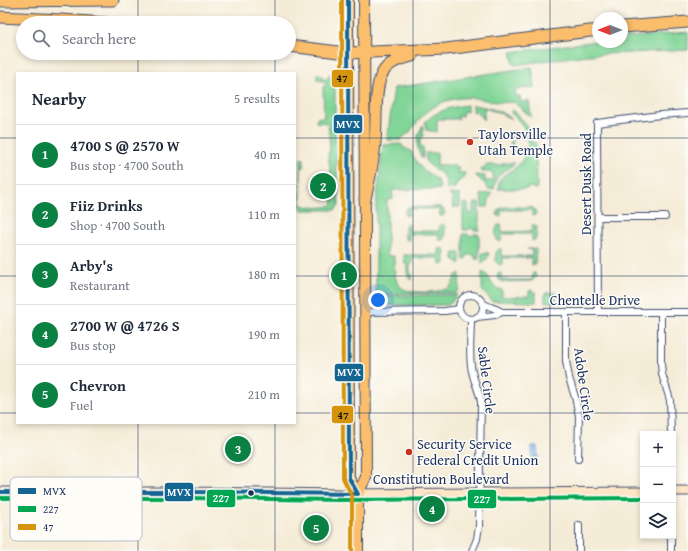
<!DOCTYPE html>
<html lang="en">
<head>
<meta charset="utf-8">
<style>
  :root { --surface:#fff; --page:#f2f2f3; --text:#1f2937; --muted:#747a83; --line:#e0e1e3; --accent:#0b8043 }
  body { margin:0; font-family:"Gentium Book Plus",serif; background:var(--page); color:var(--text) }
  .controls { position:absolute; right:12px; bottom:12px; display:grid; overflow:hidden; border-radius:0px; box-shadow:0 2px 6px #0003 }
  .controls button { width:36px; height:36px; display:grid; place-items:center; padding:0; border:0; border-bottom:1px solid var(--line); background:var(--surface); color:var(--text); font:20px sans-serif }
  .compass { position:absolute; left:592px; top:12px; width:36px; height:36px; border-radius:50%; background:var(--surface); box-shadow:0 2px 6px #0003; rotate:270deg }
  .you { position:absolute; left:378px; top:300px; width:14px; height:14px; margin:-10px; border:3px solid #fff; border-radius:50%; background:#1a73e8; box-shadow:0 0 0 6px #1a73e833 }
  .badge { display:grid; place-items:center; width:26px; height:26px; border-radius:50%; background:var(--accent); color:#fff; font-size:13px; font-weight:700 }
  .pin { position:absolute; translate:-50% -50%; border:2px solid #fff; box-shadow:0 1px 4px #0006 }
  .list { margin:0; padding:0; list-style:none }
  h2 { display:flex; justify-content:space-between; align-items:center; height:52px; margin:0; padding:0 16px; font-size:17px }
  h2 small { font-size:13px; font-weight:400; color:var(--muted) }
  .list li { display:grid; grid-template-columns:26px 1fr auto; gap:12px; align-items:center; box-sizing:border-box; height:60px; padding:0 16px; border-top:1px solid var(--line) }
  .list b { display:block; font-size:15px; white-space:nowrap }
  .list p { margin:0; font-size:13px; white-space:nowrap; color:var(--muted) }
  .list em { font-size:13px; font-style:normal; color:var(--muted) }
  .icon { flex:none; width:22px; height:22px; fill:none; stroke:currentColor; stroke-width:2; stroke-linecap:round; stroke-linejoin:round }
  .map { position:relative; flex:none; width:688px; height:551px; overflow:hidden }
  .search { position:absolute; background:var(--surface); box-shadow:0 2px 6px #0003; left:16px; top:16px; width:280px; height:44px; display:flex; align-items:center; gap:10px; box-sizing:border-box; padding:0 14px; border-radius:22px; color:var(--muted); font-size:15px }
  .panel { position:absolute; background:var(--surface); box-shadow:0 2px 6px #0003; left:16px; top:72px; width:280px; height:352px; border-radius:0px }
  .map>svg:first-child { display:block }
</style>
</head>
<body>
<div class="map">
<svg width="688" height="551" viewBox="0 0 688 551">
  <rect width="100%" height="100%" fill="#fdfcf7"/>
  <filter id="ink" filterUnits="userSpaceOnUse"><feTurbulence type="fractalNoise" baseFrequency=".025" numOctaves="2"/><feDisplacementMap in="SourceGraphic" scale="8" xChannelSelector="R" yChannelSelector="G"/><feConvolveMatrix kernelMatrix="1 2 1 2 8 2 1 2 1" color-interpolation-filters="sRGB"/></filter>
  <filter id="wash" filterUnits="userSpaceOnUse"><feTurbulence type="fractalNoise" baseFrequency=".012" numOctaves="4" result="noise"/><feDisplacementMap in="SourceGraphic" scale="16" xChannelSelector="R" yChannelSelector="G"/><feGaussianBlur stdDeviation="0.9" result="paint"/><feColorMatrix in="noise" values="0 0 0 0 0 0 0 0 0 0 0 0 0 0 0 0 0 1.4 0 .05"/><feComposite in="paint" operator="in"/></filter>
  <g filter="url(#wash)">
    <rect width="100%" height="100%" fill="#f5ecd7"/>
    <path fill="#81d597" stroke="#4e827a" d="M688 32V50L587 55 514 65 511 52 598 41V42H622V38Z
      M532 67 535 87 515 90 516 96H520L521 102 529 101 531 117 514 102C508 102 502 103 496 102 489 101 482 99 475 98 446 96 428 106 412 129 409 134 404 135 401 140H387L394 88Z
      M317 74H320L325 80 330 75 335 81V134L339 205 335 210H302L300 205 301 158 304 159V165L301 170V201L302 204C308 209 325 208 332 205L333 202 331 193V174L328 156 330 148 328 123 316 122 317 118 324 117 323 87 326 84 323 81 317 80Z
      M467 105V112L463 111 462 116H458L459 119H437V132L426 130 425 122C437 110 452 107 467 105Z
      M473 105C487 107 500 110 512 119L497 112 484 108V119H482V115H478V111L473 112Z
      M512 110C523 119 531 128 531 142L536 143 537 189 527 187V189H498L500 179C505 173 513 171 518 165 535 147 528 127 511 113Z
      M423 125V136L420 141V145L423 147V158H422C415 147 416 136 423 125Z
      M511 132H515V136C508 141 515 146 515 152H511Z
      M401 144 404 148 411 151C414 158 417 164 422 168 429 176 440 177 440 189L392 190 393 199 387 200V256H394C394 266 393 281 402 288 409 294 443 293 450 287 453 284 454 280 455 276L460 273 459 290 455 293 376 294V205L383 145Z
      M426 153H437V165H455V168H459V173H465V177L458 182 454 189H447C447 172 436 172 426 162Z
      M503 163H515C503 175 497 170 494 189H488L484 183 476 176V175L485 176V181H493V172H481V168H486L485 165H503Z
      M491 193 492 195 489 198 488 207H482L481 194Z
      M450 194 460 195V207H453L452 198 449 195Z
      M479 202V230H474L471 228 467 230H463V203L468 204 469 214 473 213V204Z
      M408 207H440L443 209 445 214 443 216H440L439 209H409V215L407 216 405 215V211Z
      M504 207H532L535 210 536 214 533 216 532 210H501V216H498L497 215 499 209Z
      M443 224 445 226V238L443 240H439V234H409V240H407L405 238V226L406 225H409V231H439L440 225Z
      M498 225H501L502 232 532 231V225H535L537 227 536 239 532 241V234H502L501 241H498C495 237 495 229 498 225Z
      M463 234H467L471 236 474 234H479V259H475V255H467L466 259H463Z
      M443 248 445 251V263L443 265 440 264 439 258H412V264L410 265V272L412 274V280C406 278 407 270 407 264H405L404 255H439V249Z
      M500 248 501 249V256H523V258H502V264L499 265 496 262V252Z
      M527 249H536L535 264 532 265V258H525V256H532V250Z
      M454 253H460V264L454 259 453 254Z
      M482 253H489L487 259 482 264Z
      M483 272C492 276 488 286 502 290V297L529 296V291L531 290 536 293V302L492 301 482 290V273Z
      M500 273H501L502 280H532L533 273H535L536 277 532 281 503 282 499 280 497 276 498 274Z
      M545 293H556V302H545Z
      M457 294 452 302 448 305H379L377 304 376 296 454 295Z"/>
    <path fill="#75b3e8" stroke="#4871a3" d="M532 446H537L538 458H532Z"/>
  </g>
  <g filter="url(#ink)">
    <g fill="none" stroke-linecap="round" stroke-linejoin="round">
      <g stroke="#3c4b70" stroke-width="8">
        <path id="minor" d="M598 217H665
          M459 307a12 12 0 1 1 24 0a12 12 0 1 1-24 0Z
          M481 301C487 308 495 307 502 312
          M365 312 445 311 459 309
          M566 312V361L569 378 575 397 579 416 578 459
          M598 312 597 123 660 115 688 113
          M661 312V364L662 374 670 400 671 434
          M477 317 495 315 502 312H688
          M471 319C471 334 469 351 471 366 472 378 479 389 481 402L479 526 477 539 472 551
          M579 525V551
          M671 536V551"/>
      </g>
      <g stroke="#3c4b70" stroke-width="11">
        <path id="secondary" d="M673 491H688
          M0 492H187L341 494 643 492"/>
      </g>
      <g stroke="#3c4b70" stroke-width="12">
        <path id="primary" d="M348 0 349 478 358 494V551
          M358 494 366 477 364 0"/>
      </g>
      <g stroke="#3c4b70" stroke-width="13">
        <path id="motorway" d="M0 1 113 0
          M0 17 61 20 106 23
          M622 27 688 22
          M289 46 347 53 446 49 598 30
          M365 199C369 180 374 161 375 142 377 124 374 89 382 74 388 62 400 59 412 56"/>
      </g>
      <use href="#minor" stroke="#fff" stroke-width="6"/>
      <use href="#secondary" stroke="#fde5c5" stroke-width="9"/>
      <use href="#primary" stroke="#fabe6d" stroke-width="10"/>
      <use href="#motorway" stroke="#fabe6d" stroke-width="11"/>
      <g stroke="#fdfcf7" stroke-width="7">
        <path id="bus-1" d="M348 0 349 478 358 494
          M0 492H187L358 494"/>
      </g>
      <g stroke="#fdfcf7" stroke-width="7">
        <path id="bus-2" d="M0 498H187L341 500 643 498"/>
      </g>
      <g stroke="#fdfcf7" stroke-width="7">
        <path id="bus-3" d="M342 0 343 478 352 496V551"/>
      </g>
      <use href="#bus-1" stroke="#156593" stroke-width="4"/>
      <use href="#bus-2" stroke="#00a651" stroke-width="4"/>
      <use href="#bus-3" stroke="#d6940e" stroke-width="4"/>
    </g>
  </g>
  <path fill="none" stroke="#1b2f5e" stroke-width="1" stroke-opacity="0.55" d="M138 0V23M275 0V23M413 0V551M550 0V551M138 53V73M275 53V73M0 138H17M295 138H688M0 276H17M295 276H688M0 413H17M295 413H688M138 423V551M275 423V551"/>
  <g fill="#c8321e" stroke="#fdfcf7" stroke-width="1.5">
    <circle cx="470" cy="142" r="4"/>
    <circle cx="409" cy="452" r="4"/>
  </g>
  <circle fill="#1b2f5e" stroke="#fdfcf7" stroke-width="1.5" cx="251" cy="493" r="3.5"/>
  <g text-anchor="middle" dominant-baseline="central" stroke-width="3" stroke-linejoin="round" paint-order="stroke">
    <g font-size="14" fill="#1b2f5e" stroke="#fdfcf7" text-anchor="start">
      <text x="478" y="134">Taylorsville<tspan x="478" dy="16">Utah Temple</tspan></text>
      <text x="417" y="444">Security Service<tspan x="417" dy="16">Federal Credit Union</tspan></text>
    </g>
    <g font-size="14" fill="#1b2f5e" stroke="#fdfcf7">
      <text transform="translate(586 184) rotate(-90)">Desert Dusk Road</text>
      <text x="595" y="300">Chentelle Drive</text>
      <text transform="translate(487 380) rotate(83)">Sable Circle</text>
      <text transform="translate(584 384) rotate(82)">Adobe Circle</text>
      <text x="441" y="479">Constitution Boulevard</text>
    </g>
  </g>
  <rect x="10" y="477" width="132" height="64" rx="6" fill="#fdfcf7" stroke="#b9bec9" stroke-width="1"/>
  <rect x="18" y="488" width="18" height="6" fill="#156593"/>
  <rect x="18" y="506" width="18" height="6" fill="#00a651"/>
  <rect x="18" y="524" width="18" height="6" fill="#d6940e"/>
  <g font-size="11" fill="#1b2f5e">
    <text x="43" y="495">MVX</text>
    <text x="43" y="513">227</text>
    <text x="43" y="531">47</text>
  </g>
  <g stroke="#fdfcf7" stroke-width="1.5">
    <rect x="331" y="69" width="23" height="19" rx="4" fill="#d6940e"/>
    <rect x="333" y="114" width="30" height="20" rx="4" fill="#156593"/>
    <rect x="334" y="363" width="30" height="19" rx="4" fill="#156593"/>
    <rect x="331" y="405" width="23" height="19" rx="4" fill="#d6940e"/>
    <rect x="164" y="482" width="30" height="20" rx="4" fill="#156593"/>
    <rect x="206" y="489" width="30" height="19" rx="4" fill="#00a651"/>
    <rect x="467" y="489" width="30" height="20" rx="4" fill="#00a651"/>
  </g>
  <g font-size="11" text-anchor="middle" font-weight="bold" fill="#fff">
    <text x="348" y="128">MVX</text>
    <text x="349" y="376">MVX</text>
    <text x="179" y="496">MVX</text>
    <text x="221" y="502">227</text>
    <text x="482" y="503">227</text>
  </g>
  <g font-size="11" text-anchor="middle" font-weight="bold" fill="#111">
    <text x="342" y="82">47</text>
    <text x="343" y="419">47</text>
  </g>
</svg>
<div class="controls">
<button>+</button>
<button>−</button>
<button><svg class="icon" aria-label="layers" viewBox="0 0 24 24"><path d="M12 4l9 5-9 5-9-5zM3 14l9 5 9-5"/></svg></button>
</div>
<svg class="compass" viewBox="-18 -18 36 36"><path d="M0-13l5 13h-10z" fill="#e53935"/><path d="M0 13l5-13h-10z" fill="#747a83"/></svg>
<div class="you"></div>
<div class="pin badge" style="left:344px;top:275px">1</div>
<div class="pin badge" style="left:323px;top:186px">2</div>
<div class="pin badge" style="left:238px;top:449px">3</div>
<div class="pin badge" style="left:432px;top:509px">4</div>
<div class="pin badge" style="left:316px;top:528px">5</div>
<div class="search"><svg class="icon" aria-label="search" viewBox="0 0 24 24"><circle cx="10" cy="10" r="6"/><path d="M15 15l6 6"/></svg>Search here</div>
<section class="panel">
<h2>Nearby<small>5 results</small></h2>
<ul class="list">
<li><span class="badge">1</span><div><b>4700 S @ 2570 W</b><p>Bus stop · 4700 South</p></div><em>40 m</em></li>
<li><span class="badge">2</span><div><b>Fiiz Drinks</b><p>Shop · 4700 South</p></div><em>110 m</em></li>
<li><span class="badge">3</span><div><b>Arby's</b><p>Restaurant</p></div><em>180 m</em></li>
<li><span class="badge">4</span><div><b>2700 W @ 4726 S</b><p>Bus stop</p></div><em>190 m</em></li>
<li><span class="badge">5</span><div><b>Chevron</b><p>Fuel</p></div><em>210 m</em></li>
</ul>
</section>
</div>
</body>
</html>
